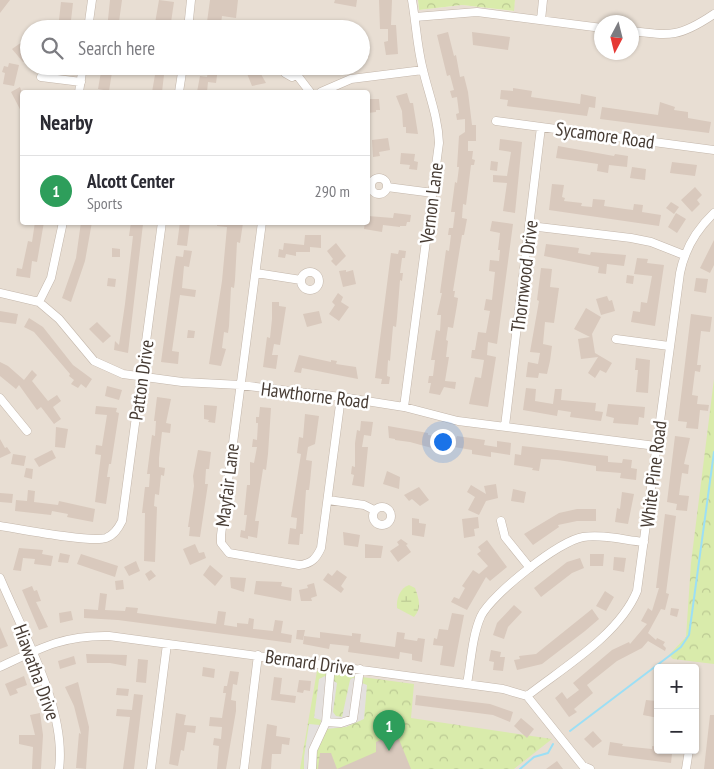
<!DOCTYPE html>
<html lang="en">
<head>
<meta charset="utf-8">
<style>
  :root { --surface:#fff; --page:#f2f2f3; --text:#2b2b33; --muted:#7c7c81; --line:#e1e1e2; --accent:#ff1114 }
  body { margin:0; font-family:"PT Sans Narrow",sans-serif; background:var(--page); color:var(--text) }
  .controls { position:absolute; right:15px; bottom:15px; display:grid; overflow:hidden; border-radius:5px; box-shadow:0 1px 4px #0004 }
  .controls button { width:45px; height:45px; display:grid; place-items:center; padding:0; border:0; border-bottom:1px solid var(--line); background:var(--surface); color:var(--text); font:25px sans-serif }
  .compass { position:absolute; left:594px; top:15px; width:45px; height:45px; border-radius:50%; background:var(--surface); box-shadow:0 1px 4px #0004; rotate:187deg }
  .you { position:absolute; left:442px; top:441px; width:18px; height:18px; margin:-12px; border:4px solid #fff; border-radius:50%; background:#1a73e8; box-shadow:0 0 0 8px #1a73e833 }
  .badge { display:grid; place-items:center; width:32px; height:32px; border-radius:50%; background:var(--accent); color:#fff; font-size:16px; font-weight:700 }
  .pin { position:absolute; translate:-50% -41px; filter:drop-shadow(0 1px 2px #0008) }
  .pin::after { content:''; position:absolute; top:26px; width:18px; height:15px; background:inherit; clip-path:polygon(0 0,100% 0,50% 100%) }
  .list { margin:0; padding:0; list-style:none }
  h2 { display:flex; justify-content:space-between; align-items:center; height:65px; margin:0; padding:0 20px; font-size:21px }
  h2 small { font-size:16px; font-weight:400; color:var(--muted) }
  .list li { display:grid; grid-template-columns:32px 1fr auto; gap:15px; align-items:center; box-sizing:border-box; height:70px; padding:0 20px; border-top:1px solid var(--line) }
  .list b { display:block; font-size:19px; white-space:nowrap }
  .list p { margin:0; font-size:16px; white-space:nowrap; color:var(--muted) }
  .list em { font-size:16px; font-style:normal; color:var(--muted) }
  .icon { flex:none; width:28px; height:28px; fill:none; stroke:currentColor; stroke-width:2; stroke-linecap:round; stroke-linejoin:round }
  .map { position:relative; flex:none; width:714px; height:769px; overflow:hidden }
  .search { position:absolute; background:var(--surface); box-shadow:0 1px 4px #0004; left:20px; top:20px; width:350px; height:55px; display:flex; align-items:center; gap:12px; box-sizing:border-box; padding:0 18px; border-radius:28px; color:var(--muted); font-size:19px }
  .panel { position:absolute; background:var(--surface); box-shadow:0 1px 4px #0004; left:20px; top:90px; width:350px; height:135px; border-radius:5px }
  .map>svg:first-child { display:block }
</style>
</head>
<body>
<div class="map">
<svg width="714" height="769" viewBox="0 0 714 769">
  <defs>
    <pattern id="forest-crowns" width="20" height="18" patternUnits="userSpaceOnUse" patternTransform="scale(1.25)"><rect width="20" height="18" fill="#d9ebab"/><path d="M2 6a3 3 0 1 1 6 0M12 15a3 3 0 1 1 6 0" fill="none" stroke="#bcca94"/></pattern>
    <pattern id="wetland-marsh" width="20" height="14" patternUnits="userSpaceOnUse" patternTransform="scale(1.25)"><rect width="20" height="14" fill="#d9ebab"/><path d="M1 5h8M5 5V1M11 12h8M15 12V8" fill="none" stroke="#bcca94"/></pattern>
  </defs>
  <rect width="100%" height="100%" fill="#f4ede5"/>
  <path fill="#e8ded3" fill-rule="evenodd" d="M0 0H418L419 10 462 5 513 11 515 0H714V769H0ZM602 22H632V52H602ZM29 29H361V66H29ZM22 92H368V222H22ZM658 668H695V750H658Z"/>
  <path fill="url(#forest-crowns)" d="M418 0H515L514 11 462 5 419 10Z
    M714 379V664L673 659 669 655 686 637 691 563Z
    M317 671 414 684 411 718 552 739 514 769H300Z"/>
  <path fill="url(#wetland-marsh)" d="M409 585 415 588C419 599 422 608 414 617L397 608C396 599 400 588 409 585Z"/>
  <path fill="#e4e0de" d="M325 676 337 683 333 712 336 716 342 717 350 680 352 678 362 679V683L367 685 364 719 346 727 326 729 313 761 315 769H304V757L309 724 320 725 321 720 314 718 319 679Z"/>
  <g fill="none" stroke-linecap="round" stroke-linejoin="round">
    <path stroke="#9cdff5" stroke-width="2" d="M570 731 681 647 689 635 714 452
      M520 769 534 757 548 753 553 744"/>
  </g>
  <path fill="#d9c9bd" d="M0 0H10L0 13Z
    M110 0H122L118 29H107Z
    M159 0 174 2 170 29H154Z
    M210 0H238L236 18 222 16 221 24 207 22Z
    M335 0H357L356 7 334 3Z
    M379 0H392L391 25H396L398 54 386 55 384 42 388 41V29H380Z
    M61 2 73 3 70 29H58Z
    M448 32 454 56 456 55 460 77 464 76 468 92 472 125H476V141H468V151H473L472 159 475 160 474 165H471L466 205 463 204 462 218 467 219 464 235H462L453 291H455L454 297 458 298 457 305 453 328 448 327 446 340 448 341 446 357H449L445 381 456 382 455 389 444 387 440 395 429 393 431 383H428L429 376H433L435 360H431L436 330 440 331 441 315H437L442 293H440L446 250 449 251 451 235H448L449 228H453L455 212H451L455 182 457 183 459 167H457L459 136 465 132V119L457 120 456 114 459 113 457 97 452 98 450 91 454 90 450 75 447 76 437 35Z
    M472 32 510 37 508 50 473 45Z
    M22 42 26 47 29 44V57L23 62 12 49Z
    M369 49V57L361 58V50Z
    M9 63 19 65 14 86 3 84 5 73 2 72 4 66 8 67Z
    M102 66H113L109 91 98 89Z
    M150 66H165L162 92H152L155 75 148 74Z
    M209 67 218 68 216 83 208 82 207 92H197L200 76 207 77Z
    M257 67 266 83 252 86 246 71Z
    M20 87 22 93V113L11 92Z
    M513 88 532 91 531 97 580 104 581 94 596 97 595 108 589 107 587 116 507 106 508 100 500 99 501 90 513 91Z
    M407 93 410 103H413L418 134 406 133V127H403L402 111 396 96Z
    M368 99H379L380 110H376V112L368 113Z
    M660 102 675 107 674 110 688 112V118L711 122 709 133 600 119 602 107 658 115Z
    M388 138 390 150 379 152 380 156 373 157 372 140Z
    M500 139 522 142 515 213 503 211 507 183 493 182V175L507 176 511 152 499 150Z
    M558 146 614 156 615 154 628 156 627 167 609 165 608 173 597 171 598 164 556 158Z
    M401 153 415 154 414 161 418 162 417 170 409 169 410 165 400 164Z
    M491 161 498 162 497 171 490 170Z
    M672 162 697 165 695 176 670 173Z
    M632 167 646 169 645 180 630 178Z
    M552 184 564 185 562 197 565 198 564 201 582 203 581 206 592 207 593 199 605 200 604 206 625 209 633 210 634 204 643 205 642 212 661 215 659 226 549 210Z
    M695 187 702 195 697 200 700 204 692 212 681 200Z
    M671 202 679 207 674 214 666 208Z
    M394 213 411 215 410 222H407L406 226H400V227L383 225 382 232 364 229 365 222H368V216L393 218Z
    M676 213 686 219 677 233 668 227Z
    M492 221 513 224 497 344 488 342 487 355 496 357 488 407 469 404 475 377 481 378 484 360 471 358 472 350H475L478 332 486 333 490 311 484 310 486 299 492 300 495 272 489 271 490 260 499 261 500 250H498L500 233 490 231Z
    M35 222H44L37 262 32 261 30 278 16 276 17 268 22 269 28 241 32 242Z
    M81 222H92L85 261 71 302 62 298 76 258Z
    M131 222 143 224 128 353 114 350 115 341 119 345 125 304 133 236H129Z
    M180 222H190L187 246 177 245Z
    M217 222 243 223 240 243 237 242 235 280 234 288 231 287 229 326 228 333 224 332 222 348 226 349 221 366 209 364 222 281 227 227 217 226Z
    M305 235H321V248L310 247V252H296V256L286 254 285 258 278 257 279 249 283 250 284 243 304 245Z
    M714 240V265L710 273 700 268Z
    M336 243 346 256 336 266 331 261 333 259 327 251Z
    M546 244 579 248 578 253 590 255 591 252 626 255 624 266 607 264 606 274 598 273 599 267 544 256Z
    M112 248 120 249V257H112Z
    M184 250 192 251 189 267 184 266 182 288 196 290 195 297 180 295 172 351 179 352 178 364 161 362 174 268 176 256 183 257Z
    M399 250 406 251 405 258H402L400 273H403L402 281 400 280 397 318 396 327 393 326 390 361 388 360 387 376 390 377 389 384H381L382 379 375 378 391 253 398 254Z
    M637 258 648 259 647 263 664 265 655 326 631 322 633 311 640 312 641 302 647 303 652 276 634 274Z
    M541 268 552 269 550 287 559 288 554 323 545 322 543 344 552 346 550 361 547 374 539 373 538 378 526 377 528 362 538 364 540 353 530 352 539 301 537 300Z
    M346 270V272L353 270 356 284 343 287 339 271Z
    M627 275 634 276 633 284 626 283Z
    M108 278 116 279 115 287 107 286Z
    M696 278 708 279 706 293 694 291Z
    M338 293 343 297 341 302 349 307 339 321 329 314 335 305 332 302Z
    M607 296 609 301 612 300 615 311 601 315 596 299Z
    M272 302H279V306L286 307 280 345 274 344 272 355H278L276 369 263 367 267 337 270 338 272 319Z
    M586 308 601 317 592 334 595 353 612 363 606 373 600 370 595 378 588 373 598 357 581 359 578 339 590 337 574 329Z
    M0 311 18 314 16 324 0 322Z
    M319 311 322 323 307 327 303 314Z
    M691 314 712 317 710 332 701 331 697 365H701L700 372 695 371 692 395 698 396 697 404 709 405 708 411 700 410 698 429 686 428 687 422 678 421Z
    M29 318 43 327 73 365 92 379 86 388 81 384 78 388 71 384 74 380 69 376 70 374 34 332 24 327Z
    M97 322 111 336 103 343 89 329Z
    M188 330 195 331 194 338H187Z
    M299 355 331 362V360L337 361 336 364 356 367 358 379 302 368 301 373 294 372Z
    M636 358 650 360 648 393 636 392 638 370H635Z
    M0 362 8 366 24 380 32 370 37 375 32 381 48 401 57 395 61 401 53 407 61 419 54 424 41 407 37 410 19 385 16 389 0 376Z
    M107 386 122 390 119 400 105 396Z
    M526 388 536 389 535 401 553 404 555 389H562L561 400 596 403 595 411 603 412 601 421 570 417 571 412 558 410 557 416 523 410Z
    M157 397 171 399 166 423 171 424 170 433 162 432 159 458V467L165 468 164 476 161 475 159 495 155 494 154 506 157 507 155 562 144 561 145 513H142L145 487H149L150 474H147L152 435 155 436 156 421H154Z
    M608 404 645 407 644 418 639 417 638 425 613 423 614 418 606 416Z
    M204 405 217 406 215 423 208 422 209 420 204 419Z
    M96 406 117 408 116 412 119 413 111 464H109L107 477H110L106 504 95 502 101 455 95 454 96 445 102 446 107 415 95 414Z
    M260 407 271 408 268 454 266 470 263 469 255 521H259L257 538 248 536V539L240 537 241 530 245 531 247 515H244L247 485H250V462L254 463 257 447H252L253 439 257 440 258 423H256V417H259Z
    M305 414 319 416 315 444 308 447 306 460 312 461 310 482 309 490H306L303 534H300L299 545 288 544 290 528 296 529 297 518 291 517 301 454 297 453 299 437 303 438Z
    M361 421 373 422 371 436 364 435 362 447H368L364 487 352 485 354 475 351 474 352 466 355 467V443L357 430 360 431Z
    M388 426 428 433V435L456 438 457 436 485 440 484 445 497 447V441L511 443 510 455 491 452V457L472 454V450L448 446 447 451 439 450 410 442 395 440V439L389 438Z
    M56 427 68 429 65 448 55 447Z
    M675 436 690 438 684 464 689 465 688 474 682 473 679 495 689 496 687 511 676 510 677 504 667 502Z
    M0 439 5 448 7 447 11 453 0 458Z
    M522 446 608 456V462L622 463 623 459 632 460 631 468 637 469 636 480 620 478 621 473 596 471V466L558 460 541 459 539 471 532 470 533 468 514 465 515 454 521 455Z
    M52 450 56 458 39 467 34 459Z
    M198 450 211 452 209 469H206L205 484H208L200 537 189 536 190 527H188L194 486 193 476Z
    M13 454 26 456 24 466 11 464Z
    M26 468 33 469 32 479 24 477Z
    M387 471 400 477 399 489 383 484Z
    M496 484 498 498 486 501 479 515 468 510 475 497 467 492 471 485 486 494 484 486Z
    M419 487 429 500 420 506 412 499 409 501 404 495Z
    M513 489 526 492 524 503 511 501Z
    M28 490 35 491 34 502 58 505 59 501 95 509 93 522 67 517 68 514 52 511 51 515 15 511 16 500 27 501Z
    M622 492 634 494 628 524 615 522 617 508 620 509Z
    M0 493 13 494 12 503 0 502Z
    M577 509H596V521H577L558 525 559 527 533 545 524 534 559 513Z
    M665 514 676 516 666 593 669 594 665 610 661 609 648 633 656 640 657 638 665 642 663 645 666 648 665 651 648 641 642 648 617 661 587 685 593 693 574 709 577 712 569 717 555 698 562 692 567 699 579 690 573 683 612 650 629 642 630 644 647 624 641 621 648 608 652 611 659 588H656Z
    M478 517 479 528 474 529 475 536 464 538 462 519Z
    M412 518 419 519V523L426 524 424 537 412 535Z
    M343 532 360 535 358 547 344 545Z
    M401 539 408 544 406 545 411 552 398 562 390 551 399 545 397 542Z
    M487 540 507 567 490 581 486 577 467 610 451 602 454 597 459 599 465 588 462 586 473 570 479 574 488 566 477 554 481 551 478 547Z
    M195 544 199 553 204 552 206 558 190 565 183 549Z
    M365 544 383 546 381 558H365Z
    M19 548 43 550 42 554 53 556 51 566 34 564 35 559 23 558 21 571 13 570Z
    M60 553 70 555 68 563 58 562Z
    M81 554 118 566 115 577 77 564Z
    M590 554H604L603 566H590Z
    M614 557 626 558 624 572 613 570Z
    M580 558 584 568 572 573 541 597 534 588 567 562Z
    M136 561 140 571 129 576 124 567Z
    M210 565 223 576 215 586 203 575Z
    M151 570 156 576 149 581 145 574Z
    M337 570 347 577 341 586 344 589 341 593 323 580 328 573 332 576Z
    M230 577 246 578 244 592 231 588Z
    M123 580 124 589 116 590 115 581Z
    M256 581 282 582 281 586 292 588 291 601 254 594Z
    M314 583 317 596 311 598 312 601H301L299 590 308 588 307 585Z
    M32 586 34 591 37 590 41 601 36 602 48 627 39 630 22 590Z
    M605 591 614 597 606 611 596 606Z
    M100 593 107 594 105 610 125 611 126 607 138 608 137 613 216 624 218 611 226 612 224 625 237 627V623L248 624 249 618 254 619 253 629 273 631 275 620 283 621 281 633 292 635 291 643 118 620 84 618V609L98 610Z
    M514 605 522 612 508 627 504 639 493 635 497 623Z
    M671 608 679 609 677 617 670 615Z
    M592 609 599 619 585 631 542 664 517 670 514 660 520 659 519 656 536 654Z
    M71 611 73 620 60 623 59 613Z
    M452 613 464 615 454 667 440 665 443 646 433 645 434 638 437 639 439 629 448 630Z
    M0 627 8 646 0 649Z
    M297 630H305L303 640 296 639Z
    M320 632 352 636V633L361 634 360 642 395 647 397 632 405 633 404 639 417 641 418 638 425 639 422 662 412 660V654L400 652 399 659 348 652 349 646 330 644 329 649 303 644 304 636 320 638Z
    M491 650 501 652 500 657H505L503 671 493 670 494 662 489 661Z
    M86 654 127 655 126 666 110 663H87Z
    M74 656 76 664 60 669 58 661Z
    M138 659 148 660 146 683 136 682Z
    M203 667 215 669 214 678 202 676Z
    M230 671 239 672 237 685 233 684 231 700 236 701V711L226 769H217L219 746 213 745 214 738 221 739 222 727 209 726 210 717 222 718 226 693H223L224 686H227Z
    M24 676 27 685 16 689 18 693 10 696 5 684Z
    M274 677 282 678 280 694 296 696 295 703 271 700Z
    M299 680 311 681 310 691 304 690 303 693 297 692Z
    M78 682 89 727 86 769 76 768 79 733 81 734 74 706 65 687Z
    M117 688 129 689 128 696 116 695Z
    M134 694 143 695 134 769H123L130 717 116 716 117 709 132 710Z
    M416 695 490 704 513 712 510 722 493 715 415 705Z
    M646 700 657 701 658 718 643 715Z
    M40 713 43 735 41 769H32L33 747 19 744V735H35L30 715Z
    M176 713 186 715 184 725 196 726 195 733 187 732 184 751 181 750 178 766 169 764Z
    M710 715H714V769H704Z
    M521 718 534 729 527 738 514 726Z
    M267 724 277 726 276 736 290 738 289 745 282 744 281 754H272L271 769H261Z
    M593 731 602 741 593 748 584 739Z
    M393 734 395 739 398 737 411 769H318L320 753H331L337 769 376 752V742Z
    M610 742 623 744 622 746 652 749V746L658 747V750L672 754 671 763 608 755Z
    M557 761 563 769H546Z"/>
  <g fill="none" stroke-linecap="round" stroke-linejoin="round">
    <g stroke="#c3b6aa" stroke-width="9">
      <path id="minor" d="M415 17 477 12 602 28
        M541 20 543 0
        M88 29 92 0
        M188 29 191 0
        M632 31C671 36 680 37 714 14
        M283 66 285 73 292 77 299 73 300 66
        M297 75 310 92
        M41 77 81 82
        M79 92 83 66
        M179 92 183 66
        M321 92 351 79 423 70
        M496 121 714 150
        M371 186a8 8 0 1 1 16 0a8 8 0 1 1-16 0Z
        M387 187 433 193
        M262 222 221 535V543L229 553 299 565C311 564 316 559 321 548L341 397
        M530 226 631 238 651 242 684 255
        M301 281a9 9 0 1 1 18 0a9 9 0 1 1-18 0Z
        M256 273 301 280
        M0 293 39 302 59 319 94 361 123 374 182 382 240 385 341 397 404 407 458 421 656 446
        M39 302 51 278 63 222
        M616 339 669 346
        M0 398 27 431
        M404 407 439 143C438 117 429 95 423 70 417 47 416 23 412 0
        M505 426 541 127
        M328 500 364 505 374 510
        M373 516a9 9 0 1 1 18 0a9 9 0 1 1-18 0Z
        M501 521 505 537 530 568
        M0 526C20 529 90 543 106 538 114 535 118 529 122 521L162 222
        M0 578C23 633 67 710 59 769
        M0 667C40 648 64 635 109 636L503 689 527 696 583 766 590 769
        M467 684C471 662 472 636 481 616 492 594 559 541 583 537 602 534 624 540 644 542
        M527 696C564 667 619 635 637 591L680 273C685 248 696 230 714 213
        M326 722 341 723 353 719 360 669
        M151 769 167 644
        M244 769 258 655
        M312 769 313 750 326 722 331 665
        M686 769 689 750"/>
    </g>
    <use href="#minor" stroke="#fff" stroke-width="8"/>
  </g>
  <g text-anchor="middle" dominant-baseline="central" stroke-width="5" stroke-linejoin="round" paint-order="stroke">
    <g font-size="19" fill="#473c34" stroke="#fff">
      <text transform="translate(605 135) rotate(8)">Sycamore Road</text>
      <text transform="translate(431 203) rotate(-83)">Vernon Lane</text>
      <text transform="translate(524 276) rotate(-83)">Thornwood Drive</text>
      <text transform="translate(141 380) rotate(-82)">Patton Drive</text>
      <text transform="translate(315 395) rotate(7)">Hawthorne Road</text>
      <text transform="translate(653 474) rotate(-83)">White Pine Road</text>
      <text transform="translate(227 485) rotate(-83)">Mayfair Lane</text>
      <text transform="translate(310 662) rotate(8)">Bernard Drive</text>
      <text transform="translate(37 672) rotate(70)">Hiawatha Drive</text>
    </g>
  </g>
</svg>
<div class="controls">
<button>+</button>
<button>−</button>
</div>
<svg class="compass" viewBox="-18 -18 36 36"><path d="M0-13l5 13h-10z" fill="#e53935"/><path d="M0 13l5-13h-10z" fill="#7c7c81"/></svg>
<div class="you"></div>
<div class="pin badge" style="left:389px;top:751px;background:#2e9e5b">1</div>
<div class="search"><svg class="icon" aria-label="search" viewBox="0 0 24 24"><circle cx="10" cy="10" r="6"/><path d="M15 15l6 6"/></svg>Search here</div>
<section class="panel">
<h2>Nearby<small></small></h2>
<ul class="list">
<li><span class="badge" style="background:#2e9e5b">1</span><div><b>Alcott Center</b><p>Sports</p></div><em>290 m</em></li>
</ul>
</section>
</div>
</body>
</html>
